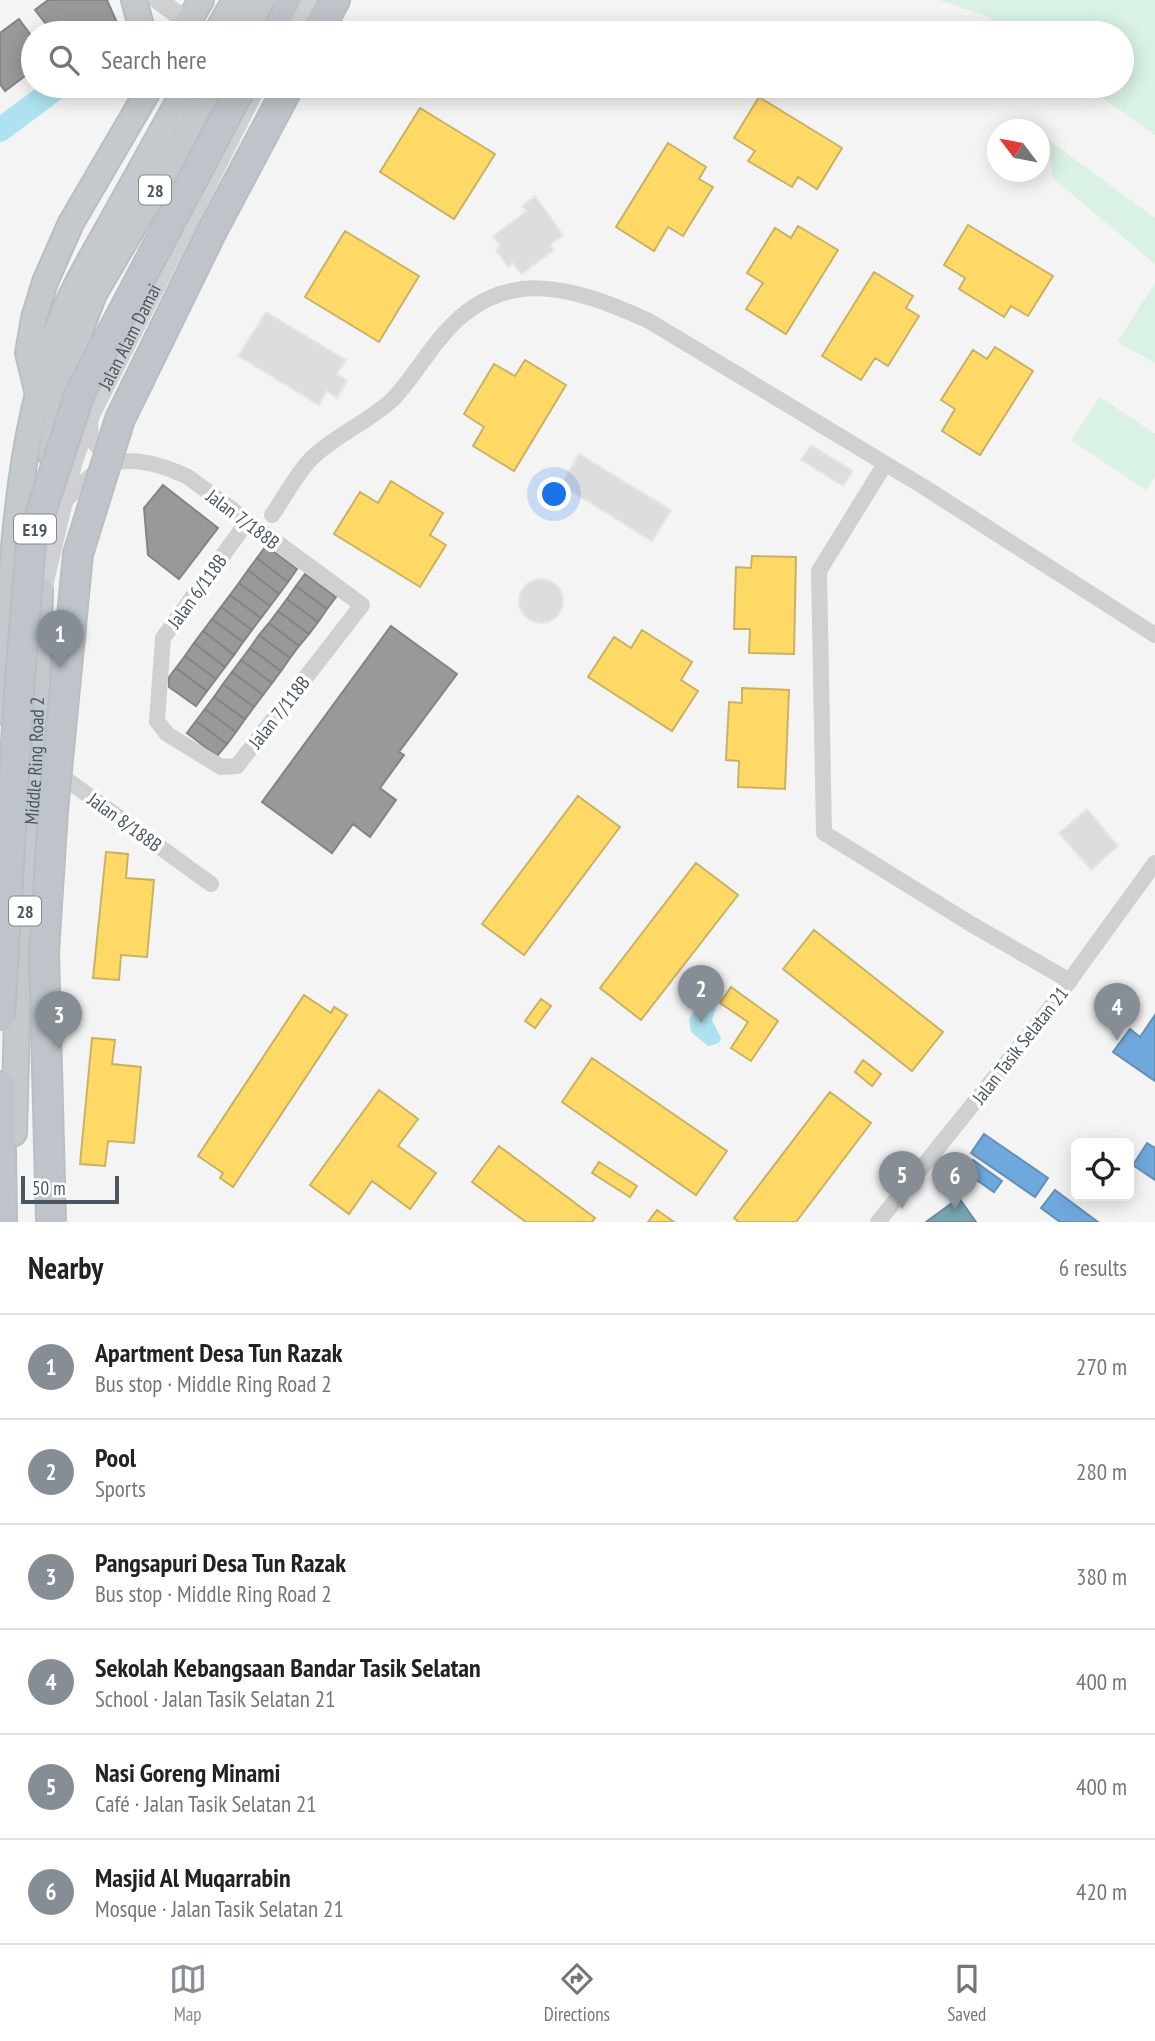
<!DOCTYPE html>
<html lang="en">
<head>
<meta charset="utf-8">
<style>
  :root { --surface:#fff; --page:#f6f6f6; --text:#222; --muted:#767676; --line:#e0e0e0; --accent:#868d94 }
  body { margin:0; font-family:"PT Sans Narrow",sans-serif; background:var(--page); color:var(--text) }
  .controls { position:absolute; right:21px; bottom:21px; display:grid; overflow:hidden; border-radius:10px; box-shadow:0 4px 18px #0003 }
  .controls button { width:63px; height:63px; display:grid; place-items:center; padding:0; border:0; border-bottom:2px solid var(--line); background:var(--surface); color:var(--text); font:35px sans-serif }
  .compass { position:absolute; left:987px; top:119px; width:63px; height:63px; border-radius:50%; background:var(--surface); box-shadow:0 4px 18px #0003; rotate:302deg }
  .scale { position:absolute; left:21px; bottom:18px; width:98px; box-sizing:border-box; padding-left:7px; border:4px solid #4a5661; border-top:0; font-size:19px; line-height:24px; white-space:nowrap; color:#4a5661; -webkit-text-stroke:5px #fff; paint-order:stroke }
  .you { position:absolute; left:555px; top:495px; width:24px; height:24px; margin:-18px; border:5px solid #fff; border-radius:50%; background:#1a73e8; box-shadow:0 0 0 10px #1a73e833 }
  .badge { display:grid; place-items:center; width:46px; height:46px; border-radius:50%; background:var(--accent); color:#fff; font-size:23px; font-weight:700 }
  .pin { position:absolute; translate:-50% -58px; filter:drop-shadow(0 2px 4px #0008) }
  .pin::after { content:''; position:absolute; top:37px; width:24px; height:21px; background:inherit; clip-path:polygon(0 0,100% 0,50% 100%) }
  .list { margin:0; padding:0; list-style:none }
  h2 { display:flex; justify-content:space-between; align-items:center; height:91px; margin:0; padding:0 28px; font-size:30px }
  h2 small { font-size:23px; font-weight:400; color:var(--muted) }
  .list li { display:grid; grid-template-columns:46px 1fr auto; gap:21px; align-items:center; box-sizing:border-box; height:105px; padding:0 28px; border-top:2px solid var(--line) }
  .list b { display:block; font-size:26px; white-space:nowrap }
  .list p { margin:0; font-size:23px; white-space:nowrap; color:var(--muted) }
  .list em { font-size:23px; font-style:normal; color:var(--muted) }
  .icon { flex:none; width:38px; height:38px; fill:none; stroke:currentColor; stroke-width:2; stroke-linecap:round; stroke-linejoin:round }
  .map { position:relative; flex:none; width:1155px; height:1222px; overflow:hidden }
  .search { position:absolute; background:var(--surface); box-shadow:0 4px 18px #0003; left:21px; right:21px; top:21px; height:77px; display:flex; align-items:center; gap:18px; box-sizing:border-box; padding:0 24px; border-radius:38px; color:var(--muted); font-size:26px }
  .sheet { height:721px; background:var(--surface) }
  nav { display:flex; justify-content:space-around; align-items:center; box-sizing:border-box; height:98px; border-top:2px solid var(--line); background:var(--surface); font-size:19px; color:var(--muted) }
  nav a { display:grid; justify-items:center; gap:4px }
  nav .on { color:var(--accent) }
  .map>svg:first-child { display:block }
</style>
</head>
<body>
<div class="map">
<svg width="1155" height="1222" viewBox="0 0 1155 1222">
  <rect width="100%" height="100%" fill="#f4f4f4"/>
  <path fill="#d9f2e3" d="M939 0H1155V135L1085 86H1122V33H1012L987 16Z
    M1044 137 1155 218V264L1053 178Z
    M1155 283V363L1117 342Z
    M1100 397 1155 434V476L1146 490 1071 440Z"/>
  <path fill="#aee2f0" d="M711 1001 717 1005 712 1020 721 1038 719 1043 708 1046 691 1032 689 1019 697 1007Z"/>
  <path fill="#ffd966" stroke="#c9b264" stroke-width="2" d="M759 97 842 148 817 189 798 177 792 187 748 161 755 151 734 138Z
    M420 108 495 154 454 219 380 172Z
    M668 143 706 167 699 179 713 187 683 236 668 227 654 251 616 227Z
    M968 225 1053 276 1028 316 1011 306 1004 317 959 289 965 278 944 265Z
    M798 226 838 250 786 334 746 309 763 283 747 273 775 228 791 238Z
    M345 231 419 276 379 342 305 297Z
    M874 272 913 296 906 308 919 316 888 366 875 358 861 380 822 356Z
    M995 347 1033 371 980 455 942 431 955 409 941 400 973 350 987 359Z
    M525 360 566 385 514 471 473 446 484 427 464 414 494 364 515 376Z
    M391 481 443 513 430 535 446 545 420 587 334 534 360 492 378 503Z
    M752 556 796 557 794 654 749 653 750 629H734L736 567 751 568Z
    M642 630 692 662 681 680 698 691 672 731 588 677 614 637 631 648Z
    M742 688 789 690 785 789 738 787 739 761 726 760 729 702 742 703Z
    M578 796 620 827 524 955 482 924Z
    M106 852 128 854 126 878 154 880 147 957 121 955 119 980 93 978Z
    M696 863 738 895 641 1020 600 988Z
    M814 930 943 1032 912 1071 783 969Z
    M731 987 778 1021 751 1061 731 1048 748 1022 720 1003Z
    M304 995 331 1013 334 1007 347 1015 233 1187 220 1178 223 1173 198 1156Z
    M541 999 551 1006 535 1028 525 1021Z
    M92 1038 115 1040 112 1064 141 1067 134 1143 108 1141 105 1166 80 1164Z
    M592 1058 727 1151 696 1195 562 1102Z
    M863 1060 881 1074 872 1086 855 1072Z
    M379 1090 418 1119 398 1146 436 1173 410 1209 372 1181 349 1214 310 1185Z
    M830 1092 871 1123 796 1222H739L734 1218Z
    M499 1146 595 1218 592 1222H526L472 1182Z
    M599 1162 637 1186 630 1197 592 1173Z
    M657 1210 674 1222H648Z"/>
  <path fill="#6fa8dc" stroke="#648fb7" stroke-width="2" d="M1155 1015V1081L1113 1052 1130 1029 1140 1037Z
    M984 1134 1048 1178 1035 1197 971 1153Z
    M1147 1143 1155 1148V1180L1133 1165Z
    M973 1160 1002 1181 994 1192 965 1172Z
    M1055 1190 1098 1222H1060L1041 1208Z"/>
  <path fill="#76a5af" stroke="#698d98" stroke-width="2" d="M959 1198 976 1222H926Z"/>
  <path fill="#999" stroke="#818588" stroke-width="2" d="M48 0H107L118 25 107 33H53L35 10Z
    M19 19 33 38V70L5 91 0 84V33Z
    M163 485 218 528 179 579 148 555 144 508Z
    M266 546 297 569 288 582 257 558Z
    M257 558 288 582 279 594 248 570Z
    M248 570 279 594 270 606 239 583Z
    M305 574 336 597 327 609 296 586Z
    M239 583 270 606 261 618 230 595Z
    M296 586 327 609 318 622 287 599Z
    M230 595 261 618 252 630 221 607Z
    M287 599 318 622 309 634 278 611Z
    M221 607 252 630 243 642 212 619Z
    M278 611 309 634 299 646 269 623Z
    M212 619 243 642 234 655 203 631Z
    M269 623 299 646 290 658 259 635Z
    M391 626 457 674 399 752 404 755 380 788 396 800 370 837 353 824 332 853 262 802Z
    M203 631 234 655 225 667 194 643Z
    M259 635 290 658 281 671 250 648Z
    M194 643 225 667 216 679 185 656Z
    M250 648 281 671 272 683 241 660Z
    M185 656 216 679 207 691 176 668Z
    M241 660 272 683 263 695 232 672Z
    M176 668 207 691 196 706 169 687V677Z
    M232 672 263 695 254 707 223 684Z
    M223 684 254 707 245 719 214 697Z
    M214 697 245 719 236 732 205 709Z
    M205 709 236 732 227 744 196 721Z
    M196 721 227 744 217 756 187 733Z"/>
  <g fill="none" stroke-linecap="round" stroke-linejoin="round">
    <path stroke="#aee2f0" stroke-width="24" d="M0 130 59 86"/>
  </g>
  <path fill="#ddddde" stroke="#e5e6e7" stroke-width="2" d="M535 196 563 235 550 245 554 250 521 274 513 263 508 267 496 250 500 246 493 236 527 211 522 206Z
    M266 312 346 360 337 374 347 381 337 398 327 391 319 405 238 356Z
    M811 445 853 471 843 486 801 460Z
    M579 454 671 510 652 541 561 485Z
    M519 601a22 22 0 1 1 44 0a22 22 0 1 1-44 0Z
    M1087 809 1118 846 1091 870 1059 833Z"/>
  <g fill="none" stroke-linecap="round" stroke-linejoin="round">
    <g stroke="#b9bec3" stroke-width="28">
      <g id="trunk">
        <path d="M134 0 143 33"/>
        <path d="M182 33 201 0"/>
        <path d="M38 394 28 353 34 318 45 282 71 223 151 86"/>
        <path d="M51 455C58 399 73 346 94 294L216 86"/>
        <path d="M4 712C12 575 13 434 67 305 80 276 97 248 112 221 137 176 162 131 187 86"/>
        <path id="s2" d="M14 1133 17 1018 35 767 40 589"/>
      </g>
    </g>
    <g stroke="#b9bec3" stroke-width="32">
      <path id="motorway" d="M269 33 286 0
        M317 33 335 0
        M0 1086 2 1222"/>
    </g>
    <path stroke="#ced0d2" stroke-width="16" d="M90 419 91 439 112 462
      M885 464 819 571 824 833 971 924 1070 981
      M63 503C75 491 97 466 114 463 138 457 167 467 188 477L362 605 237 766 221 767 167 734 157 721 163 638 247 522
      M272 515C285 497 296 474 311 459 335 435 369 422 393 399 411 380 425 356 442 336 502 263 574 287 649 321L924 487 1155 635
      M50 773 63 777 211 884
      M878 1222 1044 1016 1155 863"/>
    <path stroke="#ced0d2" stroke-width="19" d="M158 0 203 33"/>
    <g stroke="#ced0d4" stroke-width="21">
      <path d="M286 33 306 0"/>
      <path id="s1" d="M39 600 72 462 87 420 256 86"/>
    </g>
    <use href="#trunk" stroke="#c4c9cd" stroke-width="24"/>
    <use href="#motorway" stroke="#bec4c9" stroke-width="28"/>
    <g stroke="#b9bec3" stroke-width="28" stroke-linecap="butt">
      <path id="trunk-bridge" d="M216 33 235 0
        M244 33 262 0"/>
    </g>
    <g stroke="#b9bec3" stroke-width="32" stroke-linecap="butt">
      <path id="motorway-bridge" d="M0 1017 19 692 31 542 80 393 242 86
        M51 1222 44 952 53 811 78 554 120 419 212 231 289 86"/>
    </g>
    <use href="#trunk-bridge" stroke="#c4c9cd" stroke-width="24"/>
    <use href="#motorway-bridge" stroke="#bec4c9" stroke-width="28"/>
  </g>
  <g text-anchor="middle" dominant-baseline="central" stroke-width="7" stroke-linejoin="round" paint-order="stroke">
    <g fill="#fff" stroke="#808990" stroke-width="2">
      <rect x="139" y="175.5" width="32" height="29" rx="5"/>
      <rect x="14" y="514.5" width="42" height="29" rx="5"/>
      <rect x="9" y="896.5" width="32" height="29" rx="5"/>
    </g>
    <g font-size="18" font-weight="bold" fill="#4a5661">
      <text x="155" y="190">28</text>
      <text x="35" y="529">E19</text>
      <text x="25" y="911">28</text>
    </g>
    <g font-size="19" fill="#4a5661" stroke="#fff">
      <text stroke="none"><textPath href="#s1" startOffset="280">Jalan Alam Damai</textPath></text>
      <text transform="translate(243 519) rotate(37)">Jalan 7/188B</text>
      <text transform="translate(197 591) rotate(-54)">Jalan 6/118B</text>
      <text transform="translate(279 712) rotate(-52)">Jalan 7/118B</text>
      <text stroke="none"><textPath href="#s2" startOffset="373">Middle Ring Road 2</textPath></text>
      <text transform="translate(125 822) rotate(36)">Jalan 8/188B</text>
      <text transform="translate(1020 1045) rotate(-52)">Jalan Tasik Selatan 21</text>
    </g>
  </g>
</svg>
<div class="controls">
<button><svg class="icon" aria-label="locate" viewBox="0 0 24 24"><circle cx="12" cy="12" r="6"/><path d="M12 2v4M12 18v4M2 12h4M18 12h4"/></svg></button>
</div>
<svg class="compass" viewBox="-18 -18 36 36"><path d="M0-13l5 13h-10z" fill="#e53935"/><path d="M0 13l5-13h-10z" fill="#767676"/></svg>
<div class="scale">50 m</div>
<div class="you"></div>
<div class="pin badge" style="left:60px;top:668px">1</div>
<div class="pin badge" style="left:701px;top:1023px">2</div>
<div class="pin badge" style="left:59px;top:1049px">3</div>
<div class="pin badge" style="left:1117px;top:1041px">4</div>
<div class="pin badge" style="left:902px;top:1209px">5</div>
<div class="pin badge" style="left:955px;top:1210px">6</div>
<div class="search"><svg class="icon" aria-label="search" viewBox="0 0 24 24"><circle cx="10" cy="10" r="6"/><path d="M15 15l6 6"/></svg>Search here</div>
</div>
<section class="sheet">
<h2>Nearby<small>6 results</small></h2>
<ul class="list">
<li><span class="badge">1</span><div><b>Apartment Desa Tun Razak</b><p>Bus stop · Middle Ring Road 2</p></div><em>270 m</em></li>
<li><span class="badge">2</span><div><b>Pool</b><p>Sports</p></div><em>280 m</em></li>
<li><span class="badge">3</span><div><b>Pangsapuri Desa Tun Razak</b><p>Bus stop · Middle Ring Road 2</p></div><em>380 m</em></li>
<li><span class="badge">4</span><div><b>Sekolah Kebangsaan Bandar Tasik Selatan</b><p>School · Jalan Tasik Selatan 21</p></div><em>400 m</em></li>
<li><span class="badge">5</span><div><b>Nasi Goreng Minami</b><p>Café · Jalan Tasik Selatan 21</p></div><em>400 m</em></li>
<li><span class="badge">6</span><div><b>Masjid Al Muqarrabin</b><p>Mosque · Jalan Tasik Selatan 21</p></div><em>420 m</em></li>
</ul>
</section>
<nav>
<a class="on"><svg class="icon" aria-label="map" viewBox="0 0 24 24"><path d="M3 6l6-2 6 2 6-2v14l-6 2-6-2-6 2zM9 4v14M15 6v14"/></svg>Map</a>
<a><svg class="icon" aria-label="directions" viewBox="0 0 24 24"><path d="M12 3l9 9-9 9-9-9zM9 14v-3h6M13 9l2 2-2 2"/></svg>Directions</a>
<a><svg class="icon" aria-label="saved" viewBox="0 0 24 24"><path d="M7 4h10v16l-5-4-5 4z"/></svg>Saved</a>
</nav>
</body>
</html>
